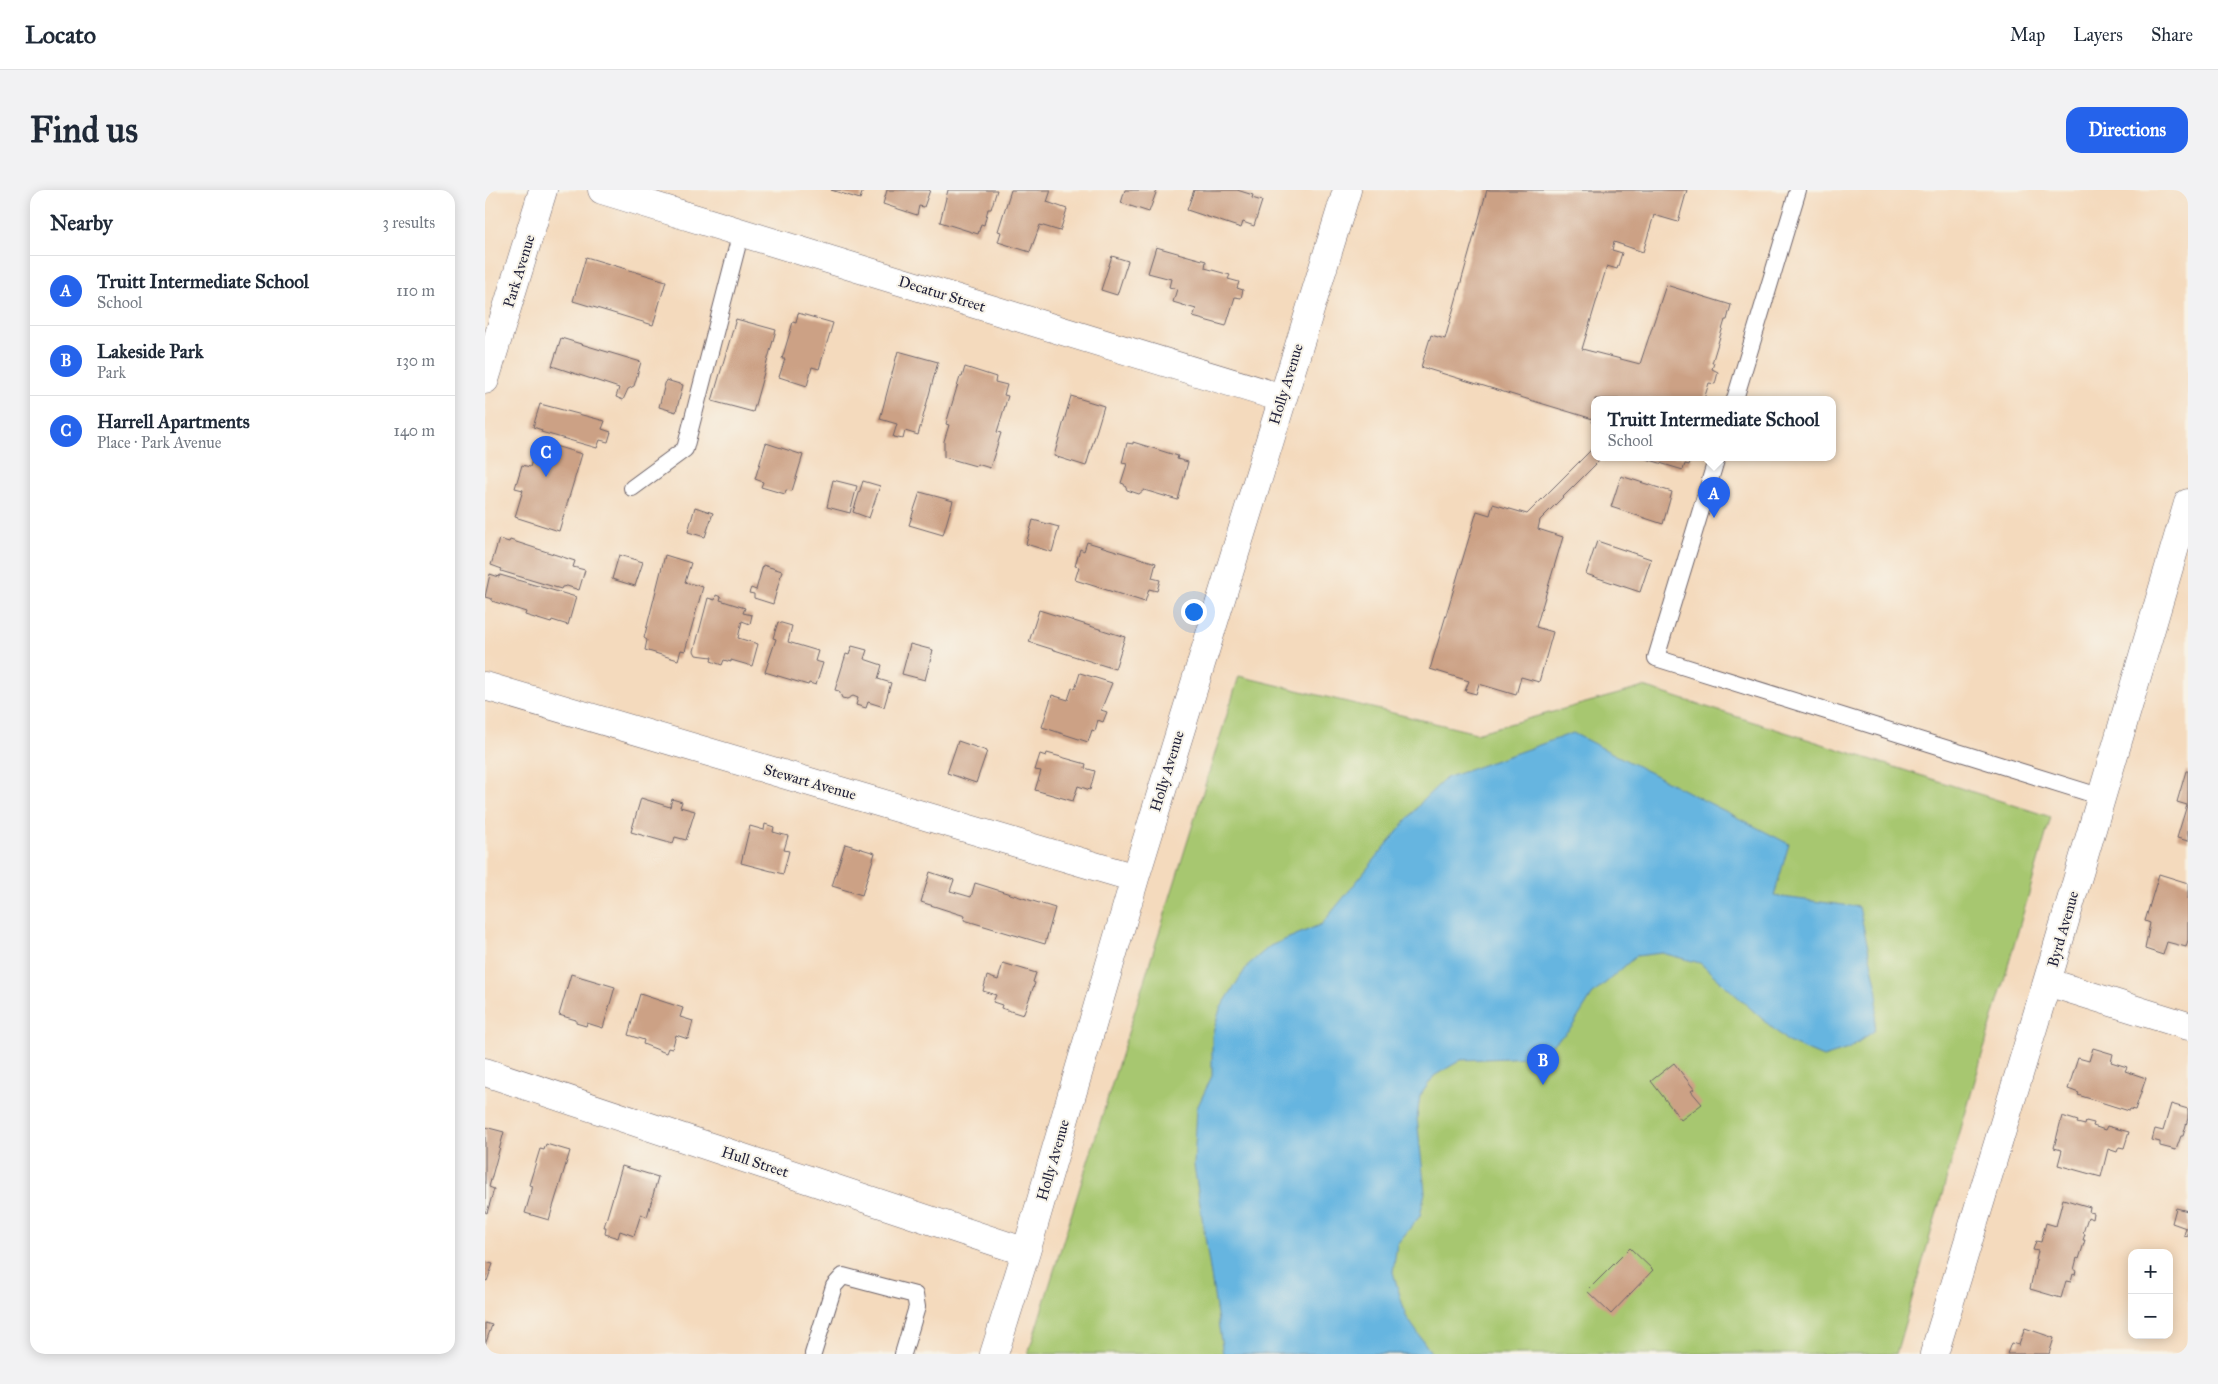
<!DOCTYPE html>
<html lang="en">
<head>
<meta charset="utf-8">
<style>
  :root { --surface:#fff; --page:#f2f2f3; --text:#1f2937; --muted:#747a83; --line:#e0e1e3; --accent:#2563eb }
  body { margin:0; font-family:"IM FELL Great Primer",serif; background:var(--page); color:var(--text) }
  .controls { position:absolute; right:15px; bottom:15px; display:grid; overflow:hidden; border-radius:10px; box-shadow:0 2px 12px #0003 }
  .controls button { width:45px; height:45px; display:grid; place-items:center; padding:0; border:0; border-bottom:1px solid var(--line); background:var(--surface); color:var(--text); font:25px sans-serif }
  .you { position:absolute; left:708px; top:421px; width:18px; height:18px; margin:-12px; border:4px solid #fff; border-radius:50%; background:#1a73e8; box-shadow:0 0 0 8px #1a73e833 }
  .badge { display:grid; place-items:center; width:32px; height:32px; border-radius:50%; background:var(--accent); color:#fff; font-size:16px; font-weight:700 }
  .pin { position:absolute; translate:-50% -41px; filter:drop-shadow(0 1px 2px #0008) }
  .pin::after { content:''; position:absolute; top:26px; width:18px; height:15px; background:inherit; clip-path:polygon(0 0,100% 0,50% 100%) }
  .popup { position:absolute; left:1106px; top:206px; width:245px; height:65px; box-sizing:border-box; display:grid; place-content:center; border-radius:10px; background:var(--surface); filter:drop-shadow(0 1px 4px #0005); font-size:16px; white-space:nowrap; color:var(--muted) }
  .popup b { font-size:19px; color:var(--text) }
  .popup::after { content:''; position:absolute; left:50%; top:100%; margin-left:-10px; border:10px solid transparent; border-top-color:var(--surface) }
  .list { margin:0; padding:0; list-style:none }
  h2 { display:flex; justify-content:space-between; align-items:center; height:65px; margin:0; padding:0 20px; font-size:21px }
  h2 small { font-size:16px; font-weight:400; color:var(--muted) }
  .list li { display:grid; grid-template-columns:32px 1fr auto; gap:15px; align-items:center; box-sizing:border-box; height:70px; padding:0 20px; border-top:1px solid var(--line) }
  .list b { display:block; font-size:19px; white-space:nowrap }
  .list p { margin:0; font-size:16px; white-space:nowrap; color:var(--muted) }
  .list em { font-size:16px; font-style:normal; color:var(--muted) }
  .map { position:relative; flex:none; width:1703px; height:1164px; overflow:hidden; border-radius:15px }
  header { display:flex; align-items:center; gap:30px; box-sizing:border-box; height:70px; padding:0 25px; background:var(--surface); border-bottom:1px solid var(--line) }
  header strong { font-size:24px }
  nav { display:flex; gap:28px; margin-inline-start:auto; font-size:18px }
  .intro { display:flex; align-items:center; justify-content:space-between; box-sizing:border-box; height:120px; padding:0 30px }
  h1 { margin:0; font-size:35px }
  .button { padding:12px 22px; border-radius:15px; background:var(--accent); color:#fff; font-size:18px; font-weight:700 }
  main { display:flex; gap:30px; padding:0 30px }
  aside { flex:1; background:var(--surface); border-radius:15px; box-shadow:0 2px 12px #0003 }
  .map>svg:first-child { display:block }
</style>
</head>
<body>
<header>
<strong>Locato</strong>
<nav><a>Map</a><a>Layers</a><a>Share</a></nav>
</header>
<div class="intro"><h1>Find us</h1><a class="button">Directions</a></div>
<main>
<aside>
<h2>Nearby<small>3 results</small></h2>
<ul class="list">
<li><span class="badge">A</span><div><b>Truitt Intermediate School</b><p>School</p></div><em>110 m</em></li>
<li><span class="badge">B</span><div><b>Lakeside Park</b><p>Park</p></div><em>130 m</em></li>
<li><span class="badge">C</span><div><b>Harrell Apartments</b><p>Place · Park Avenue</p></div><em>140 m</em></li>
</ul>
</aside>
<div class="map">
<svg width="1703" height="1164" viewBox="0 0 1703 1164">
  <rect width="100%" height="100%" fill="#f7f3e8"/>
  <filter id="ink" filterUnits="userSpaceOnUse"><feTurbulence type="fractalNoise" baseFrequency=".02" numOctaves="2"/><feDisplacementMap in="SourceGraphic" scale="10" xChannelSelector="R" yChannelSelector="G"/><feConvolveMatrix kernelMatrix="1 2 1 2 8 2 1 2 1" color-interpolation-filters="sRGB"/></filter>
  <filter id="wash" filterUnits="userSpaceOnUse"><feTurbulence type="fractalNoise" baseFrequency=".0096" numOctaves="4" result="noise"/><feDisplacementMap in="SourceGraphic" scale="20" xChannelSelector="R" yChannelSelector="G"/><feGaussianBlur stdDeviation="1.12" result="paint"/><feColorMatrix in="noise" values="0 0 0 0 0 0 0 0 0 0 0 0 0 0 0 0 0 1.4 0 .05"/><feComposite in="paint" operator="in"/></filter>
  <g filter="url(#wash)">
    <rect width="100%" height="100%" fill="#f4dabd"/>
    <path fill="#a7c76f" stroke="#647455" d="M754 486 991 543 1159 497 1566 627 1411 1164H543Z"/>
    <path fill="#66b5e0" stroke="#446c8e" d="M1088 543 1304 654 1289 706 1374 717 1393 803 1389 841 1363 859 1338 867 1303 852 1215 773 1177 763 1151 766 1107 805 1087 837 1062 860 1048 867 976 870 949 886 935 906 932 928 940 1002 935 1026 912 1054 908 1082 921 1126 947 1164H738L709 975 712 918 727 886V846L735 819 763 775 785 756 837 734 939 609 961 588Z"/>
    <g id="blocks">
      <path fill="#cca185" d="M346 0H378L375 9Z
        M402 0H445L439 17 434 16 432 25 398 14Z
        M463 0H512L506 19H503L499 35 496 34 493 44 455 32Z
        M526 0H566L562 12 582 19 575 41 555 35 545 62 513 52 516 42 513 41Z
        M640 0H672L664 22 636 13Z
        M709 0H752L768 5 767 8 777 11 769 36 758 32 756 38 702 20Z
        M1002 0H1202L1193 32 1169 25 1158 62 1129 52 1127 60 1137 63 1132 79 1122 76 1097 159 1155 174 1181 95 1246 115 1242 130H1240L1227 173H1229L1227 179 1233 182 1230 194 1224 193 1219 209H1110V233L1107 232 1108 229 936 177 946 145 960 149Z
        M671 57 721 71 720 78 745 85 743 89 754 92 752 98 758 100 756 108 750 107 741 136 708 127 711 119 688 112 692 99 684 97 686 89 663 83Z
        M627 66 643 71 632 105 616 100Z
        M101 67 181 91 168 135 88 111Z
        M313 123 348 133 334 179 327 177 322 196 294 187 300 169H297L308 132 311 133Z
        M251 129 291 140 268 222 227 211Z
        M76 148 156 172 149 196 143 199 138 210 131 207 134 198 67 176Z
        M413 161 453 172 433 245 420 241 418 249 408 247 412 234 395 229Z
        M480 177 511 187 510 192 522 195 519 205 523 206 512 242 516 243 505 278 492 274 491 276 459 267V251L464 235 461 234 475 187H477Z
        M181 190 198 195 191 222 174 217Z
        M586 206 619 216 601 276 569 266Z
        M55 214 120 231 117 239 126 242 123 252 115 250 112 258 56 242 57 240 48 237Z
        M53 251 97 264 74 341 30 327 38 300 30 298 37 275 45 277Z
        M648 252 693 266 692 269 703 272 693 310 659 300 654 304 642 300 639 294 636 293 642 274 637 273 642 253 648 254Z
        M281 253 318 265 307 301 301 300 300 304 276 297 278 292 270 289Z
        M1110 256V267H1118L1055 330 1053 339 1078 347 1051 437 1068 442 1054 492 1036 487 1031 505 994 494 991 504 980 501 984 491 945 479 992 321 1005 325 1008 314 1042 324Z
        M1155 267H1202L1206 269 1204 275 1200 274 1198 280Z
        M1136 286 1187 302 1178 334 1126 317Z
        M348 290 372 296 365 323 342 317Z
        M378 291 395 296 384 328 368 322Z
        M435 302 468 311 458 345 424 335Z
        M210 317 228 323 220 347 203 342Z
        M548 330 574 337 567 362 541 354Z
        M14 349 24 352 25 350 90 371 88 377 100 380 94 400 82 396 77 397 76 399 16 381 17 379 6 375Z
        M1112 351 1166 369 1155 402 1101 384Z
        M602 352 671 373 667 388 675 390 672 401 664 399 660 412 590 390 594 377 590 376 595 359 599 361Z
        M134 365 158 372 150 396 127 389Z
        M180 365 206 373 200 392 218 397 200 461 196 460 193 470 160 460 162 450 159 448Z
        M278 375 297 381 288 414 269 408V404L264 403 266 398 271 400Z
        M5 384 14 387 15 385 91 407 83 435 67 430 66 433 40 425 41 422 7 411V409L0 407Z
        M231 405 236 407 235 410 260 418 258 423 267 425 265 434 257 431 253 448 273 454 267 476 246 470V472L239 470 237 475 226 471 227 467 211 465 209 461 223 408 230 410Z
        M554 420 640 447 630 479 544 452Z
        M293 432 307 436 303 452 333 461 330 471 338 473 331 495 324 493 323 495 280 482 291 449 288 448Z
        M425 454 448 460 440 490 417 484Z
        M367 456 382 460 379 469 397 475 393 489 406 493 399 517 383 512 381 518 371 515 373 508 368 506 362 509 357 508 354 501 350 500 361 464 364 465Z
        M595 483 627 493 616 520 622 522 618 532 613 530 610 541 607 540 603 552 557 537 567 505 583 510 587 498 590 499Z
        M473 551 502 561 491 593 462 583Z
        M562 563 601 574 600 578 610 581 605 600 593 596 588 611 550 600 556 581 550 580 555 564 561 566Z
        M1701 581H1703V651L1692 648 1702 615 1692 612Z
        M156 608 185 617 187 609 197 612 195 617 210 621 201 650 190 647 188 654 146 642Z
        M280 634 289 637 288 642 303 646 299 660 304 661 298 684 256 673 265 636 279 640Z
        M360 654 390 663 377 705 347 696Z
        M445 682 469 690 465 701 486 707 490 693 570 718 560 754 479 730 480 726 436 712Z
        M1674 684 1703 693V750L1701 757 1682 752 1678 765 1660 759 1665 733 1660 731Z
        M518 773 551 783 548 792 550 793 538 825 516 818 517 815 508 812 511 805 498 801 502 786 513 790Z
        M86 784 130 797 118 838 102 833 101 836 91 833V830L74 825Z
        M155 804 198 818 195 827 208 831 203 849 191 845 187 859 183 858 181 863 158 854 159 850 143 845Z
        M1608 858 1628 864 1626 872 1642 877 1640 881 1661 888 1650 920 1645 919 1644 921 1593 905 1594 903 1583 899 1593 868 1604 871Z
        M1189 873 1209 899 1206 901 1217 914 1196 930 1166 891Z
        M1686 914 1703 919V928L1698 946H1696L1691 960 1675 956V952L1667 950 1670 939 1678 941Z
        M1577 926 1593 931 1592 933 1600 935 1601 931 1609 933 1608 936 1620 940 1622 936 1644 942 1639 958 1634 957 1632 962 1623 959 1616 987 1573 975 1577 960 1569 958Z
        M0 937 19 942 4 997 9 999 2 1023 0 1022Z
        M61 954 85 961 64 1030 40 1023 48 996 44 995 55 959 59 960Z
        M137 976 173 987 162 1027 156 1024 149 1046 135 1041 133 1048 120 1044 121 1037H119Z
        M1578 1009 1605 1017 1604 1022 1608 1023 1607 1029 1603 1027 1598 1043 1600 1044 1598 1050H1600L1594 1069 1592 1068 1589 1080H1591L1590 1085 1588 1084 1586 1092 1581 1091 1576 1108 1545 1099 1553 1061 1548 1060 1551 1051 1556 1052 1561 1033 1571 1036Z
        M1691 1018 1703 1021V1046L1699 1045 1701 1038 1687 1033Z
        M1145 1058 1168 1080 1126 1124 1102 1101Z
        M0 1072 8 1074 2 1091 0 1090Z
        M0 1133 7 1135 0 1155Z
        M1540 1138 1569 1148 1564 1164H1522L1526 1153 1534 1155Z"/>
    </g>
  </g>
  <g filter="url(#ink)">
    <use href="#blocks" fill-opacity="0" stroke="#6c6268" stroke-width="1"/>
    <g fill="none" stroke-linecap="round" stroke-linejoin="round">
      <g stroke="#6c6268" stroke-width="18">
        <path id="lane" d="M1250 209 1313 0
          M1232 267 1171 468 1617 607
          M147 298 200 259 256 42
          M328 1164 349 1096 358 1086 430 1105 432 1117 418 1164"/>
      </g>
      <g stroke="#6c6268" stroke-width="29">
        <path id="street" d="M117 0 797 208
          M0 496 650 688
          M1562 792 1703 836
          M0 882 541 1062
          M509 1164 541 1062 650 688 862 0
          M1449 1164 1562 792 1703 313"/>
      </g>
      <g stroke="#6c6268" stroke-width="29">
        <path id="secondary" d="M0 190 58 0"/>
      </g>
      <use href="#lane" stroke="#fff" stroke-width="16"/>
      <use href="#street" stroke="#fff" stroke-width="28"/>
      <use href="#secondary" stroke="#fff" stroke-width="28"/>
    </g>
  </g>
  <g text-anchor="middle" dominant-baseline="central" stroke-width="4" stroke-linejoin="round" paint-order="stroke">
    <g font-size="15" fill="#22223b" stroke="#f7f3e8">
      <text transform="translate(34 81) rotate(-73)">Park Avenue</text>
      <text transform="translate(457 104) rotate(17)">Decatur Street</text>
      <text transform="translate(801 194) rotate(-73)">Holly Avenue</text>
      <text transform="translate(682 581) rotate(-73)">Holly Avenue</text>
      <text transform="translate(325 592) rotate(16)">Stewart Avenue</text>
      <text transform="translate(1578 739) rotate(-74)">Byrd Avenue</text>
      <text transform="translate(568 970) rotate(-74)">Holly Avenue</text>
      <text transform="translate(270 972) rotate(18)">Hull Street</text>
    </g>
  </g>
</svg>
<div class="controls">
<button>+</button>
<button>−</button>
</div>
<div class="you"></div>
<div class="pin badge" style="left:1229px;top:328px">A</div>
<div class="popup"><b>Truitt Intermediate School</b>School</div>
<div class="pin badge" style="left:1058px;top:895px">B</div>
<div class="pin badge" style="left:61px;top:287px">C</div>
</div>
</main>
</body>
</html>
